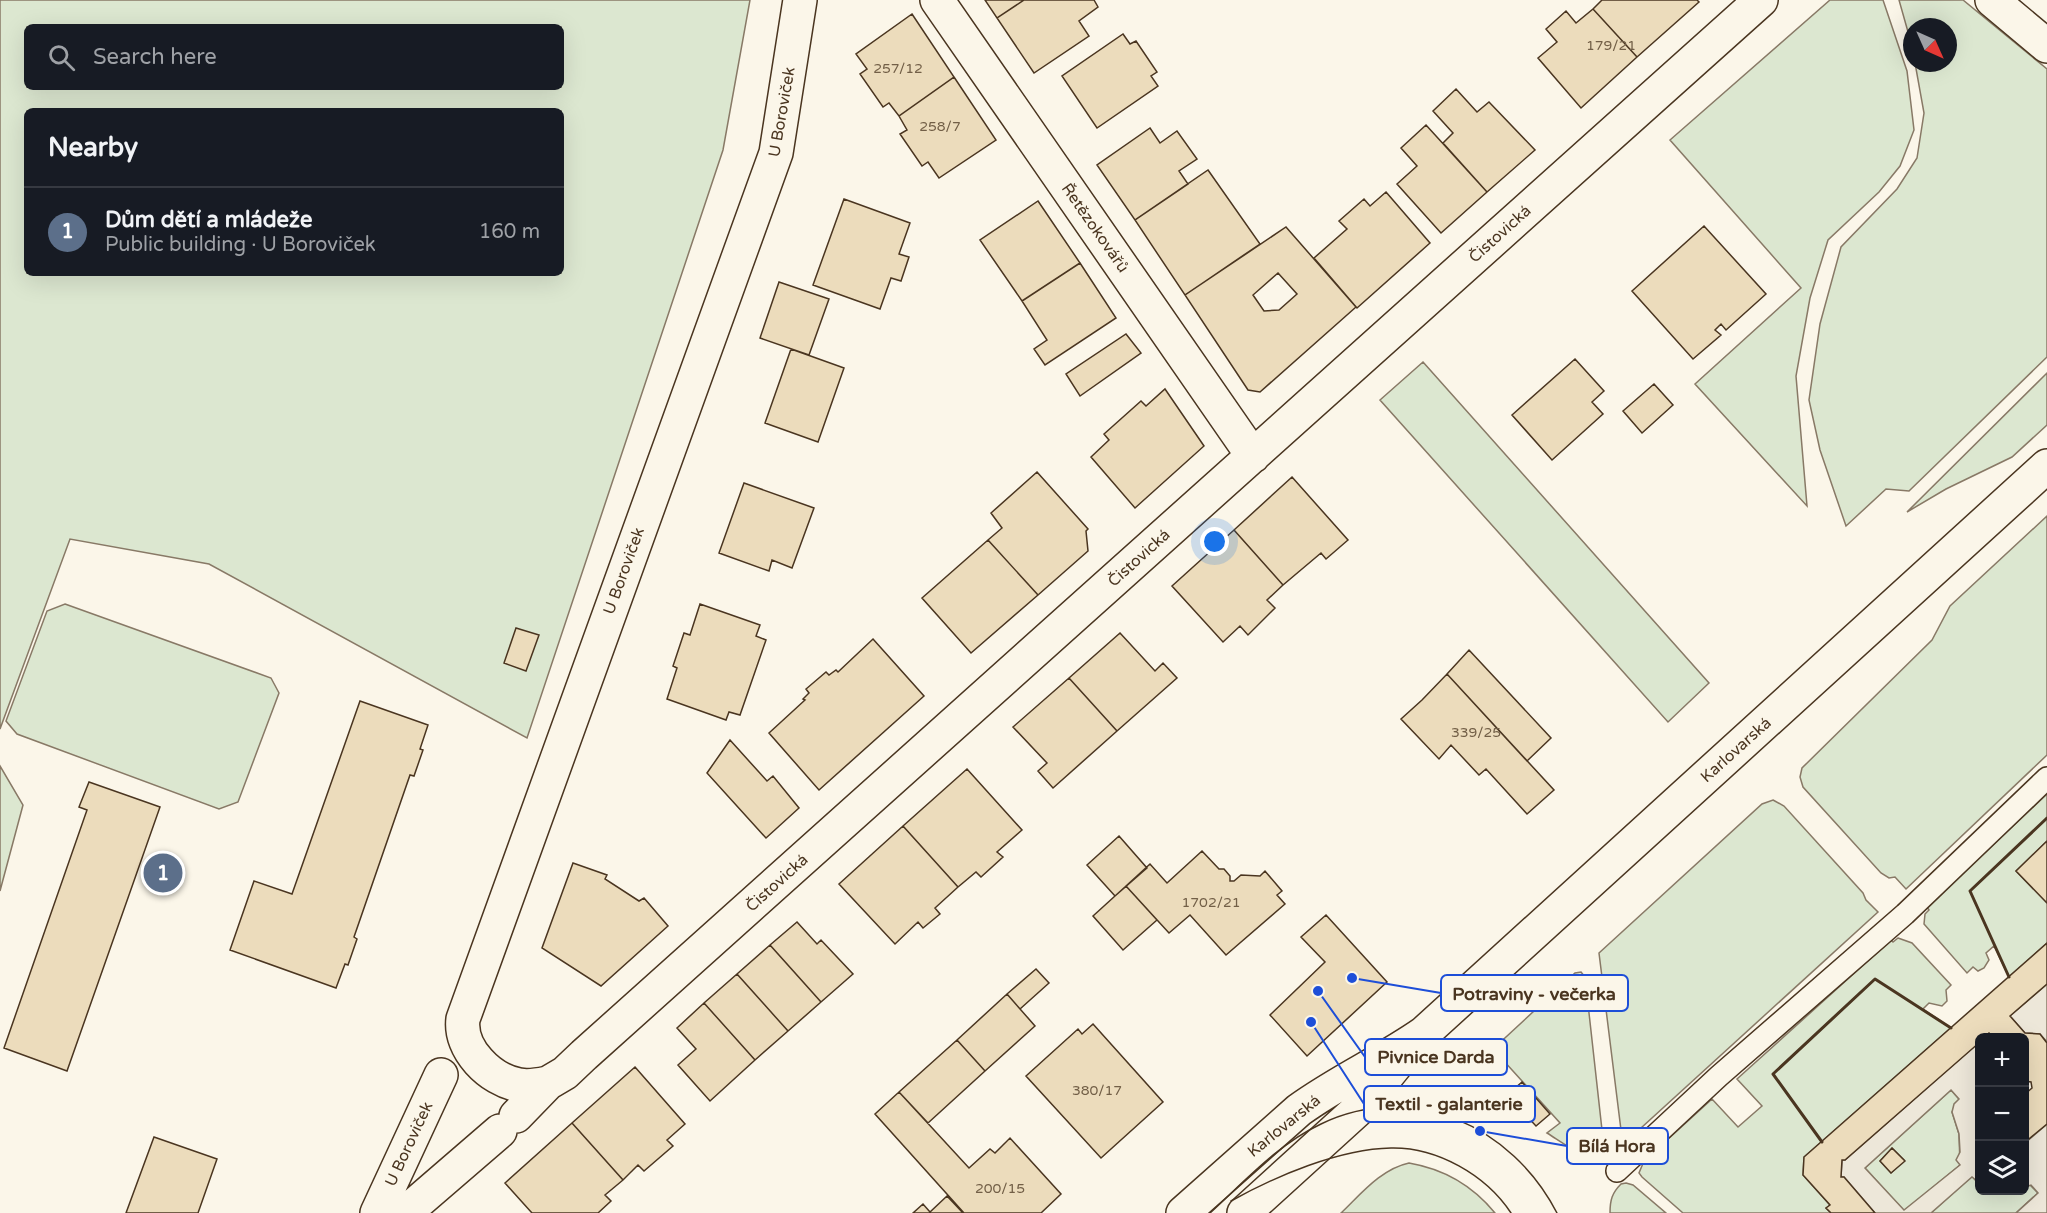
<!DOCTYPE html>
<html lang="en">
<head>
<meta charset="utf-8">
<style>
  :root { --surface:#171b24; --page:#20242c; --text:#f1f3f6; --muted:#9ea1a6; --line:#363941; --accent:#1a73e8 }
  body { margin:0; font-family:"Varela Round",sans-serif; background:var(--page); color:var(--text) }
  .controls { position:absolute; right:18px; bottom:18px; display:grid; overflow:hidden; border-radius:9px; box-shadow:0 6px 24px #0002 }
  .controls button { width:54px; height:54px; display:grid; place-items:center; padding:0; border:0; border-bottom:2px solid var(--line); background:var(--surface); color:var(--text); font:30px sans-serif }
  .compass { position:absolute; left:1903px; top:18px; width:54px; height:54px; border-radius:50%; background:var(--surface); box-shadow:0 6px 24px #0002; rotate:135deg }
  .you { position:absolute; left:1215px; top:542px; width:21px; height:21px; margin:-15px; border:4px solid #fff; border-radius:50%; background:#1a73e8; box-shadow:0 0 0 9px #1a73e833 }
  .badge { display:grid; place-items:center; width:39px; height:39px; border-radius:50%; background:var(--accent); color:#fff; font-size:20px; font-weight:700 }
  .pin { position:absolute; translate:-50% -50%; border:3px solid #fff; box-shadow:0 2px 6px #0006 }
  .list { margin:0; padding:0; list-style:none }
  h2 { display:flex; justify-content:space-between; align-items:center; height:78px; margin:0; padding:0 24px; font-size:26px }
  h2 small { font-size:20px; font-weight:400; color:var(--muted) }
  .list li { display:grid; grid-template-columns:39px 1fr auto; gap:18px; align-items:center; box-sizing:border-box; height:90px; padding:0 24px; border-top:2px solid var(--line) }
  .list b { display:block; font-size:22px; white-space:nowrap }
  .list p { margin:0; font-size:20px; white-space:nowrap; color:var(--muted) }
  .list em { font-size:20px; font-style:normal; color:var(--muted) }
  .icon { flex:none; width:33px; height:33px; fill:none; stroke:currentColor; stroke-width:2; stroke-linecap:round; stroke-linejoin:round }
  .map { position:relative; flex:none; width:2047px; height:1213px; overflow:hidden }
  .search { position:absolute; background:var(--surface); box-shadow:0 6px 24px #0002; left:24px; top:24px; width:540px; height:66px; display:flex; align-items:center; gap:15px; box-sizing:border-box; padding:0 21px; border-radius:9px; color:var(--muted); font-size:22px }
  .panel { position:absolute; background:var(--surface); box-shadow:0 6px 24px #0002; left:24px; top:108px; width:540px; height:168px; border-radius:9px }
  .map>svg:first-child { display:block }
</style>
</head>
<body>
<div class="map">
<svg width="2047" height="1213" viewBox="0 0 2047 1213">
  <rect width="100%" height="100%" fill="#fbf6e9"/>
  <path fill="#dce7d0" stroke="#887966" stroke-width="1.5" fill-rule="evenodd" d="M0 0H750L723 150 527 738 209 564 70 539 0 729ZM27 27H561V87H27ZM27 111H561V273H27Z
    M1830 0H1883L1907 71 1914 130 1900 166 1879 192 1828 240 1810 298 1796 376 1807 506 1695 384 1801 288 1670 140Z
    M1899 0H1963L2047 69V357L1909 491 1886 489 1846 526 1820 450 1809 400 1820 324 1841 247 1897 189 1917 158 1924 113 1915 63H1948V27H1912V46Z
    M1423 362 1709 683 1668 722 1380 400Z
    M2047 373V425L2012 457 1946 489 1907 512Z
    M2047 516V755L1906 889 1895 877 1889 878 1881 873 1803 787 1800 777 1802 768 1932 640 1950 606Z
    M65 604 271 678 279 693 238 802 219 809 17 734 6 721 47 611Z
    M0 766 23 805 0 891Z
    M2047 794V841L2016 871 2047 903V943L2009 977 1994 946 1986 953 1989 960 1984 968 1978 971 1973 967 1967 973 1924 924 1925 914 1929 910 1927 907Z
    M1773 800 1784 806 1863 893 1866 900 1878 912 1630 1138H1622L1599 953 1762 804Z
    M1898 938 1912 943 1951 985 1946 990 1947 1001 1942 1006 1929 1003 1923 1009 1951 1028 1804 1157 1803 1175 1830 1205 1826 1208 1831 1213H1683L1642 1177 1639 1173 1644 1161 1712 1099 1738 1127 1762 1106 1737 1079 1891 940 1893 942Z
    M1581 972 1585 977 1602 1130C1594 1170 1570 1147 1547 1133L1560 1123 1493 1049 1575 973Z
    M1951 1090 1959 1099 1952 1112 1959 1134 1960 1165 1904 1211 1865 1168ZM1892 1148 1904 1160 1891 1173 1880 1161Z
    M1409 1163C1444 1169 1473 1186 1495 1213H1341C1361 1194 1381 1169 1409 1163Z
    M1972 1176 1976 1181 1979 1179 1980 1190H2024L2025 1187 2030 1185 2038 1193 2016 1213H1931Z
    M1626 1183 1633 1185 1666 1213H1610C1610 1200 1612 1193 1621 1184Z"/>
  <path fill="#ede7d9" stroke="#887966" stroke-width="1.5" fill-rule="evenodd" d="M2047 984V1042L2040 1034 2025 1033 2010 1016Z
    M1979 1042V1179L1977 1181 1972 1177 1931 1213H1875L1844 1177H1841L1842 1160H1845ZM1951 1090 1959 1099 1954 1104 1952 1112 1959 1134 1960 1152 1956 1160 1960 1165 1904 1210 1865 1168Z
    M2047 1124V1213H2016L2038 1193 2031 1185 2025 1187V1143Z"/>
  <path fill="#ecdcbc" stroke="#4a3520" stroke-width="1.5" fill-rule="evenodd" d="M985 0H1024L997 18Z
    M1024 0H1094L1098 7 1079 21 1089 36 1034 73 997 18Z
    M1602 0H1697L1699 2 1637 57 1593 9Z
    M1593 9 1637 57 1581 108 1538 58 1557 42 1546 29 1566 11 1576 23Z
    M912 14 954 77 899 116 889 103 883 107 860 74 867 69 856 54Z
    M1123 34 1130 44 1136 41 1157 72 1151 76 1158 86 1097 128 1062 76Z
    M954 77 996 140 939 178 928 162 922 166 900 134 907 130 899 116Z
    M1456 89 1477 112 1489 102 1535 150 1487 192 1443 143 1453 133 1433 111Z
    M1426 125 1487 192 1441 233 1397 184 1417 166 1401 148Z
    M1150 128 1160 143 1177 131 1197 159 1179 171 1188 184 1135 220 1097 165Z
    M1208 170 1260 244 1185 295 1135 220Z
    M1386 192 1430 243 1357 308 1314 258 1347 229 1339 221 1364 199 1370 206Z
    M844 199 910 223 899 254 909 257 901 281 891 278 880 309 813 285Z
    M1038 201 1080 263 1022 301 980 240Z
    M1704 226 1766 294 1726 330 1721 324 1715 330 1721 335 1693 359 1632 291Z
    M1286 227 1356 307 1260 392 1248 390 1185 295ZM1278 273 1297 294 1279 310 1264 311 1253 295Z
    M1080 263 1116 318 1045 365 1034 349 1047 340 1022 301Z
    M779 282 829 299 809 355 760 338Z
    M1126 334 1141 353 1080 396 1066 374Z
    M791 349 844 368 818 442 765 423Z
    M1575 359 1604 391 1592 402 1603 414 1552 460 1512 415Z
    M1654 384 1673 405 1642 433 1623 411Z
    M1165 389 1204 446 1135 508 1091 457 1109 440 1104 434 1141 401 1146 406Z
    M1037 472 1088 529 1086 531 1088 551 1038 595 988 540 1002 528 991 513Z
    M1292 477 1348 540 1326 559 1321 553 1283 585 1234 530Z
    M744 483 814 508 792 568 772 560 769 571 719 553Z
    M1234 530 1283 585 1267 600 1275 608 1248 635 1240 626 1223 642 1172 586Z
    M988 540 1038 595 971 653 922 598Z
    M700 604 760 625 756 636 766 640 740 715 729 712 726 720 667 699 677 668 673 666 684 633 690 635Z
    M516 628 539 635 526 671 504 663Z
    M1120 633 1155 671 1163 663 1177 678 1117 731 1069 678Z
    M873 639 924 696 819 790 769 733 805 700 803 699 809 693 806 689 826 672 829 675 836 670 838 672Z
    M1469 650 1551 738 1527 761 1447 674Z
    M1447 674 1554 790 1527 814 1486 769 1479 775 1451 745 1439 759 1401 719 1422 700Z
    M1069 678 1117 731 1053 788 1038 771 1047 763 1013 727Z
    M360 701 428 725 420 749 423 750 414 776 410 775 354 937 357 939 348 965 345 964 336 988 230 950 254 881 292 894Z
    M730 740 767 781 773 776 799 808 766 838 707 773Z
    M967 769 1022 830 997 852 1003 857 981 877 976 872 958 887 903 826Z
    M89 782 160 807 67 1071 4 1048 87 810 79 807Z
    M903 826 958 887 935 908 940 914 923 928 918 922 895 944 839 884Z
    M1119 836 1147 868 1115 896 1087 865Z
    M2047 841V903L2016 871Z
    M1202 851 1219 869H1224L1230 876V881H1234L1241 875 1260 876 1265 871 1282 891 1277 895 1285 904 1226 955 1190 915 1169 933 1126 886 1150 864 1167 883Z
    M573 863 607 875 605 879 639 901 644 898 668 926 601 986 542 948Z
    M1126 886 1157 920 1123 950 1093 916Z
    M1326 915 1387 982 1307 1056 1270 1015 1325 962 1301 937Z
    M797 922 817 944 821 940 853 974 821 1002 770 945Z
    M2047 943V984L2010 1016 2025 1033 2040 1034 2047 1043V1124L2024 1143V1095L2032 1088 2031 1082 2024 1081V1038H1993L1989 1033 1985 1038H1980V1042L1845 1160H1842L1841 1177H1844L1875 1213H1831L1826 1208 1830 1205 1803 1175 1804 1157Z
    M770 945 821 1002 788 1031 737 974Z
    M1036 969 1049 983 1020 1009 1007 994Z
    M737 974 788 1031 755 1060 704 1003Z
    M1007 994 1035 1026 985 1071 957 1040Z
    M704 1003 755 1060 710 1101 678 1065 696 1049 677 1028Z
    M1093 1024 1163 1102 1101 1158 1026 1076 1078 1029 1082 1034Z
    M957 1040 985 1071 928 1123 899 1092Z
    M635 1067 685 1124 667 1140 673 1146 644 1171 638 1165 623 1180 572 1123Z
    M1522 1082 1550 1114 1536 1126 1507 1095Z
    M899 1092 969 1168 990 1149 995 1153 1010 1138 1061 1194 1041 1213H964L875 1114Z
    M572 1123 623 1180 605 1195 611 1201 598 1213H532L505 1183Z
    M154 1137 217 1159 198 1213H126Z
    M1892 1148 1905 1161 1891 1173 1880 1161Z
    M947 1196 963 1213H913L923 1204 930 1212Z"/>
  <g fill="none" stroke-linecap="round" stroke-linejoin="round">
    <g stroke="#4a3520" stroke-width="24">
      <path id="service" d="M1617 1171 1719 1076 1905 914 2047 778"/>
    </g>
    <g stroke="#4a3520" stroke-width="36">
      <path id="minor" d="M937 0 1253 456
        M1992 0 2047 46
        M548 1083C538 1085 529 1087 519 1085 490 1080 459 1049 463 1019L776 153 800 0
        M516 1116 548 1083 565 1073 584 1055 1761 0
        M377 1213 441 1075
        M405 1213 500 1131"/>
    </g>
    <g stroke="#4a3520" stroke-width="36">
      <path id="primary" d="M1183 1213 1299 1110C1339 1081 1384 1061 1424 1033L2047 466
        M1244 1213 1364 1104 1403 1056"/>
    </g>
    <use href="#service" stroke="#fbf6e9" stroke-width="21"/>
    <use href="#minor" stroke="#fbf6e9" stroke-width="33"/>
    <use href="#primary" stroke="#fbf6e9" stroke-width="33"/>
    <path stroke="#4a3520" stroke-width="1.5" d="M1231 1201C1276 1176 1339 1149 1391 1148 1437 1147 1486 1175 1511 1213
      M1210 1213C1244 1182 1278 1144 1321 1124 1413 1080 1512 1126 1557 1213"/>
    <path stroke="#4a3520" stroke-width="3" d="M2009 977 1970 891 2047 818
      M1822 1142 1773 1074 1875 979 1951 1028"/>
  </g>
  <g text-anchor="middle" dominant-baseline="central" stroke-width="4.5" stroke-linejoin="round" paint-order="stroke">
    <g font-size="14" fill="#725f47">
      <text x="1611" y="45">179/21</text>
      <text x="898" y="68">257/12</text>
      <text x="940" y="126">258/7</text>
      <text x="1476" y="732">339/25</text>
      <text x="1211" y="902">1702/21</text>
      <text x="1097" y="1090">380/17</text>
      <text x="1000" y="1188">200/15</text>
    </g>
    <g font-size="16" fill="#4a3520" stroke="#fbf6e9">
      <text transform="translate(782 112) rotate(-80)">U Boroviček</text>
      <text transform="translate(1095 228) rotate(55)">Řetězokovářů</text>
      <text transform="translate(1500 234) rotate(-42)">Čistovická</text>
      <text transform="translate(1139 558) rotate(-42)">Čistovická</text>
      <text transform="translate(624 571) rotate(-70)">U Boroviček</text>
      <text transform="translate(1736 750) rotate(-42)">Karlovarská</text>
      <text transform="translate(777 883) rotate(-42)">Čistovická</text>
      <text transform="translate(1284 1126) rotate(-39)">Karlovarská</text>
      <text transform="translate(409 1144) rotate(-65)">U Boroviček</text>
    </g>
  </g>
  <path fill="none" stroke="#1d4ed8" stroke-width="2" d="M1352 978L1441 993M1318 991L1365 1057M1311 1022L1364 1104M1480 1131L1567 1146"/>
  <g fill="#1d4ed8" stroke="#fbf6e9" stroke-width="2">
    <circle cx="1352" cy="978" r="6"/>
    <circle cx="1318" cy="991" r="6"/>
    <circle cx="1311" cy="1022" r="6"/>
    <circle cx="1480" cy="1131" r="6"/>
  </g>
  <g fill="#fbf6e9" stroke="#1d4ed8" stroke-width="2">
    <rect x="1441" y="975" width="187" height="36" rx="6"/>
    <rect x="1365" y="1039" width="142" height="36" rx="6"/>
    <rect x="1364" y="1086" width="171" height="36" rx="6"/>
    <rect x="1567" y="1128" width="101" height="36" rx="6"/>
  </g>
  <g font-size="18" text-anchor="middle" font-weight="bold" fill="#4a3520">
    <text x="1534" y="1000">Potraviny - večerka</text>
    <text x="1436" y="1063">Pivnice Darda</text>
    <text x="1449" y="1110">Textil - galanterie</text>
    <text x="1617" y="1152">Bílá Hora</text>
  </g>
</svg>
<div class="controls">
<button>+</button>
<button>−</button>
<button><svg class="icon" aria-label="layers" viewBox="0 0 24 24"><path d="M12 4l9 5-9 5-9-5zM3 14l9 5 9-5"/></svg></button>
</div>
<svg class="compass" viewBox="-18 -18 36 36"><path d="M0-13l5 13h-10z" fill="#e53935"/><path d="M0 13l5-13h-10z" fill="#9ea1a6"/></svg>
<div class="you"></div>
<div class="pin badge" style="left:163px;top:873px;background:#5c6f8a">1</div>
<div class="search"><svg class="icon" aria-label="search" viewBox="0 0 24 24"><circle cx="10" cy="10" r="6"/><path d="M15 15l6 6"/></svg>Search here</div>
<section class="panel">
<h2>Nearby<small></small></h2>
<ul class="list">
<li><span class="badge" style="background:#5c6f8a">1</span><div><b>Dům dětí a mládeže</b><p>Public building · U Boroviček</p></div><em>160 m</em></li>
</ul>
</section>
</div>
</body>
</html>
